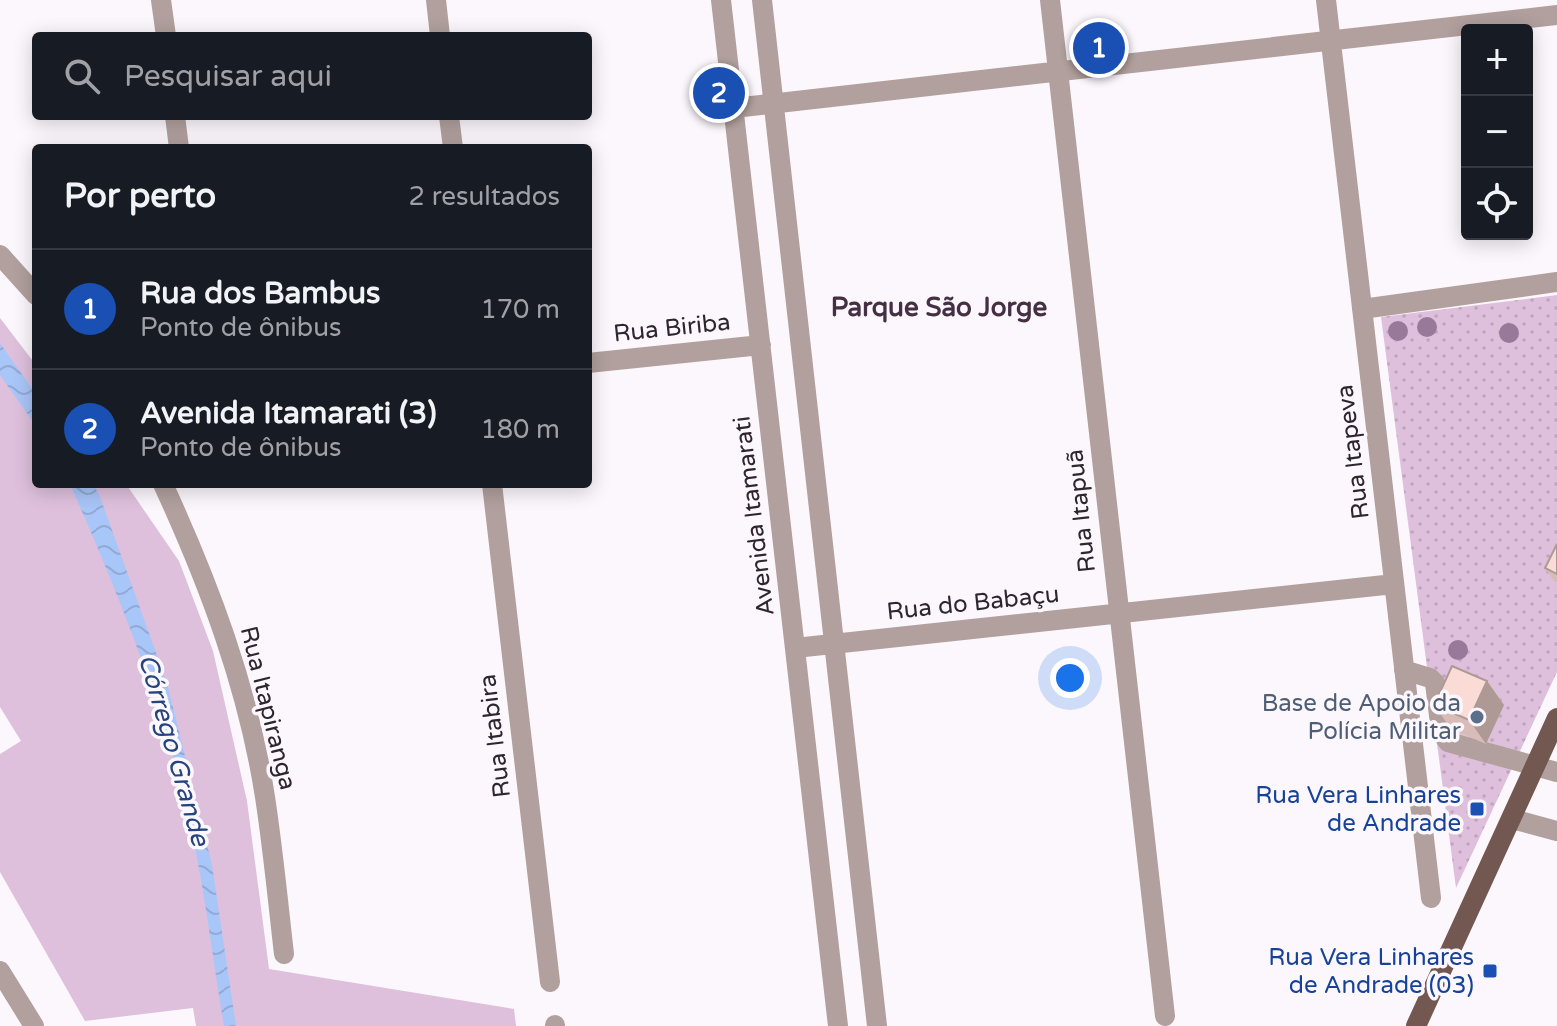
<!DOCTYPE html>
<html lang="pt">
<head>
<meta charset="utf-8">
<style>
  :root { --surface:#171b24; --page:#20242c; --text:#f1f3f6; --muted:#9ea1a6; --line:#363941; --accent:#b5b49e }
  body { margin:0; font-family:"Varela Round",sans-serif; background:var(--page); color:var(--text) }
  .controls { position:absolute; right:24px; top:24px; display:grid; overflow:hidden; border-radius:8px; box-shadow:0 4px 20px #0003 }
  .controls button { width:72px; height:72px; display:grid; place-items:center; padding:0; border:0; border-bottom:2px solid var(--line); background:var(--surface); color:var(--text); font:40px sans-serif }
  .you { position:absolute; left:1070px; top:678px; width:28px; height:28px; margin:-20px; border:6px solid #fff; border-radius:50%; background:#1a73e8; box-shadow:0 0 0 12px #1a73e833 }
  .badge { display:grid; place-items:center; width:52px; height:52px; border-radius:50%; background:var(--accent); color:#fff; font-size:26px; font-weight:700 }
  .pin { position:absolute; translate:-50% -50%; border:4px solid #fff; box-shadow:0 2px 8px #0006 }
  .list { margin:0; padding:0; list-style:none }
  h2 { display:flex; justify-content:space-between; align-items:center; height:104px; margin:0; padding:0 32px; font-size:34px }
  h2 small { font-size:26px; font-weight:400; color:var(--muted) }
  .list li { display:grid; grid-template-columns:52px 1fr auto; gap:24px; align-items:center; box-sizing:border-box; height:120px; padding:0 32px; border-top:2px solid var(--line) }
  .list b { display:block; font-size:30px; white-space:nowrap }
  .list p { margin:0; font-size:26px; white-space:nowrap; color:var(--muted) }
  .list em { font-size:26px; font-style:normal; color:var(--muted) }
  .icon { flex:none; width:44px; height:44px; fill:none; stroke:currentColor; stroke-width:2; stroke-linecap:round; stroke-linejoin:round }
  .map { position:relative; flex:none; width:1557px; height:1026px; overflow:hidden }
  .search { position:absolute; background:var(--surface); box-shadow:0 4px 20px #0003; left:32px; top:32px; width:560px; height:88px; display:flex; align-items:center; gap:20px; box-sizing:border-box; padding:0 28px; border-radius:8px; color:var(--muted); font-size:30px }
  .panel { position:absolute; background:var(--surface); box-shadow:0 4px 20px #0003; left:32px; top:144px; width:560px; height:344px; border-radius:8px }
  .map>svg:first-child { display:block }
</style>
</head>
<body>
<div class="map">
<svg width="1557" height="1026" viewBox="0 0 1557 1026">
  <defs>
    <pattern id="park-dots" width="8" height="8" patternUnits="userSpaceOnUse" patternTransform="scale(2)"><rect width="8" height="8" fill="#dec0dc"/><path d="M2 2h.1M6 6h.1" fill="none" stroke="#bfa5bd" stroke-width="1.8" stroke-linecap="round"/></pattern>
    <pattern id="water-waves" width="16" height="10" patternUnits="userSpaceOnUse" patternTransform="scale(2)"><rect width="16" height="10" fill="#a9c6f8"/><path d="M0 5q4-4 8 0t8 0" fill="none" stroke="#92aad5"/></pattern>
  </defs>
  <rect width="100%" height="100%" fill="#fcf7fc"/>
  <path fill="#dec0dc" d="M0 318 36 365V484H126L179 561 213 651 247 801 269 969 514 1009 516 1026H196L193 1008 85 1021 0 872V754L21 741 0 707Z"/>
  <path fill="url(#park-dots)" d="M1557 295V672L1456 888 1381 317Z"/>
  <path fill="url(#water-waves)" d="M0 343 36 394V426L0 375Z
    M70 484H93L99 494 167 683 212 865 236 1026H224C211 950 203 873 184 798 157 689 115 586 70 484Z"/>
  <g fill="none" stroke-linecap="round" stroke-linejoin="round">
    <path stroke="#b1a09d" stroke-width="20" d="M161 0 166 36
      M436 0 440 36
      M721 0 838 1026
      M762 0 877 1026
      M1050 0 1165 1016
      M1326 0 1431 898
      M734 108 1557 15
      M175 116 179 148
      M449 116 453 148
      M0 255 36 295
      M1362 309 1557 282
      M588 363 761 345
      M163 484C209 584 248 687 265 797 273 849 278 902 284 954
      M492 484 550 982
      M795 648 1394 584
      M1404 670 1430 678 1435 683 1441 732 1448 742 1557 772
      M1512 819 1557 831
      M0 971 34 1026
      M555 1025V1026"/>
    <path stroke="#735852" stroke-width="20" d="M1416 1026 1557 718"/>
  </g>
  <g fill="#997999">
    <circle cx="1427" cy="327" r="10"/>
    <circle cx="1398" cy="331" r="10"/>
    <circle cx="1509" cy="333" r="10"/>
    <circle cx="1458" cy="650" r="10"/>
  </g>
  <path fill="#d7bcb7" d="M1557 544V582L1554 581 1545 568Z
    M1487 681 1504 705 1486 744 1451 729 1434 705Z"/>
  <path fill="#af9995" d="M1487 681 1504 705 1486 744 1469 720Z"/>
  <path fill="#fadbd5" stroke="#af9995" stroke-width="2" d="M1557 544V574L1545 568Z
    M1452 666 1487 681 1469 720 1434 705Z"/>
  <circle fill="#5c6f8a" stroke="#fcf7fc" stroke-width="3" cx="1477" cy="717" r="8"/>
  <g fill="#1a4fb4" stroke="#fcf7fc" stroke-width="3">
    <rect x="1469" y="801" width="16" height="16" rx="4"/>
    <rect x="1482" y="963" width="16" height="16" rx="4"/>
  </g>
  <g text-anchor="middle" dominant-baseline="central" stroke-width="7" stroke-linejoin="round" paint-order="stroke">
    <g font-size="24" fill="#2f252f" stroke="#fcf7fc">
      <text transform="translate(672 328) rotate(-6)">Rua Biriba</text>
      <text transform="translate(1353 452) rotate(-97)">Rua Itapeva</text>
      <text transform="translate(1081 511) rotate(-96)">Rua Itapuã</text>
      <text transform="translate(754 516) rotate(-97)">Avenida Itamarati</text>
      <text transform="translate(973 603) rotate(-6)">Rua do Babaçu</text>
      <text transform="translate(268 708) rotate(76)">Rua Itapiranga</text>
      <text transform="translate(495 736) rotate(-97)">Rua Itabira</text>
    </g>
    <g font-size="24" fill="#4e5e75" stroke="#fcf7fc" text-anchor="end">
      <text x="1461" y="703">Base de Apoio da<tspan x="1461" dy="28">Polícia Militar</tspan></text>
    </g>
    <g font-size="24" fill="#164399" stroke="#fcf7fc" text-anchor="end">
      <text x="1461" y="795">Rua Vera Linhares<tspan x="1461" dy="28">de Andrade</tspan></text>
      <text x="1474" y="957">Rua Vera Linhares<tspan x="1474" dy="28">de Andrade (03)</tspan></text>
    </g>
    <g font-size="26" font-weight="bold" fill="#452f44" stroke="#fcf7fc">
      <text x="939" y="307">Parque São Jorge</text>
    </g>
    <g font-size="26" font-style="italic" fill="#244480" stroke="#fcf7fc">
      <text transform="translate(174 750) rotate(74)">Córrego Grande</text>
    </g>
  </g>
</svg>
<div class="controls">
<button>+</button>
<button>−</button>
<button><svg class="icon" aria-label="locate" viewBox="0 0 24 24"><circle cx="12" cy="12" r="6"/><path d="M12 2v4M12 18v4M2 12h4M18 12h4"/></svg></button>
</div>
<div class="you"></div>
<div class="pin badge" style="left:1099px;top:48px;background:#1a4fb4">1</div>
<div class="pin badge" style="left:719px;top:93px;background:#1a4fb4">2</div>
<div class="search"><svg class="icon" aria-label="search" viewBox="0 0 24 24"><circle cx="10" cy="10" r="6"/><path d="M15 15l6 6"/></svg>Pesquisar aqui</div>
<section class="panel">
<h2>Por perto<small>2 resultados</small></h2>
<ul class="list">
<li><span class="badge" style="background:#1a4fb4">1</span><div><b>Rua dos Bambus</b><p>Ponto de ônibus</p></div><em>170 m</em></li>
<li><span class="badge" style="background:#1a4fb4">2</span><div><b>Avenida Itamarati (3)</b><p>Ponto de ônibus</p></div><em>180 m</em></li>
</ul>
</section>
</div>
</body>
</html>
